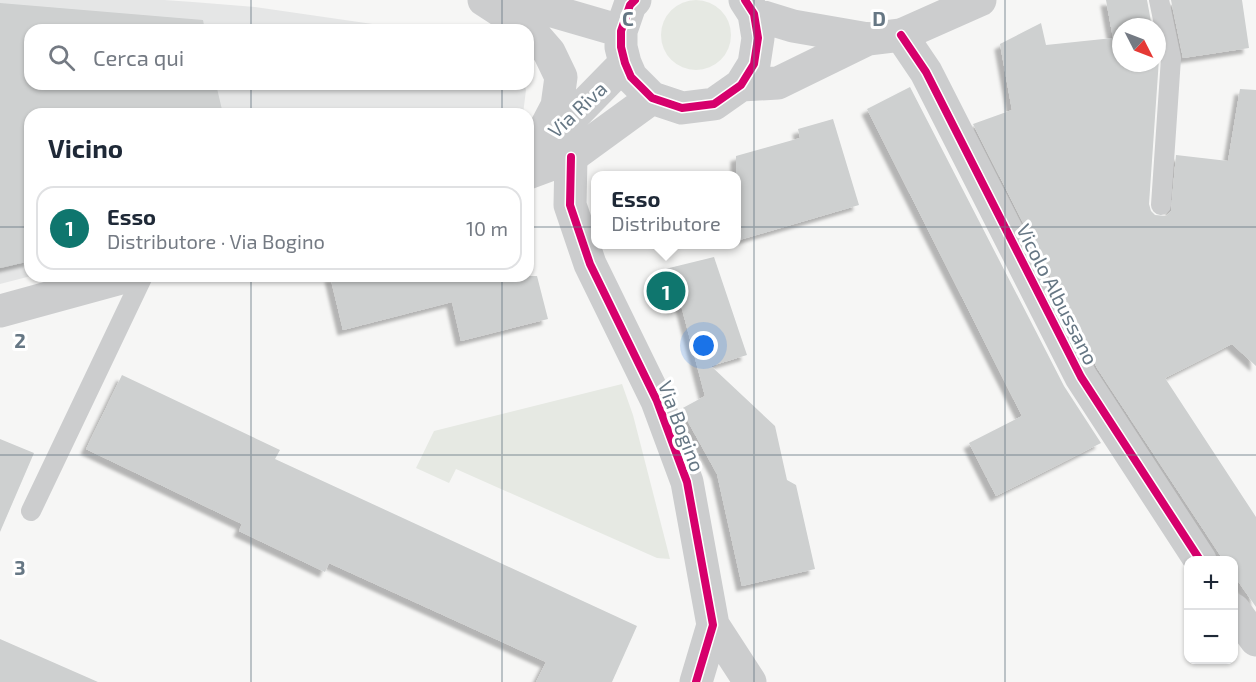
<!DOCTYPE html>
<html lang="it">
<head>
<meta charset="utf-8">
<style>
  :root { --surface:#fff; --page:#f6f6f7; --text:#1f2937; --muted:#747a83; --line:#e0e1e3; --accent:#0f766e }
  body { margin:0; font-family:"Exo 2",sans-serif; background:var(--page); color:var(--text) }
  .controls { position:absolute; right:18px; bottom:18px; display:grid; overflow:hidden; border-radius:12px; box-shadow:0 2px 4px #0004 }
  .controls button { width:54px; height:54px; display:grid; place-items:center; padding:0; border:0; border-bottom:2px solid var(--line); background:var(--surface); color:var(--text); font:30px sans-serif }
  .compass { position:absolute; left:1112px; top:18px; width:54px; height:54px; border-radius:50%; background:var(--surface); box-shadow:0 2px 4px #0004; rotate:132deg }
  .you { position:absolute; left:704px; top:346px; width:21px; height:21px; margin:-15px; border:4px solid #fff; border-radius:50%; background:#1a73e8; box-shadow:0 0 0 9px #1a73e833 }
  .badge { display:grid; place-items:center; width:39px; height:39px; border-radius:50%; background:var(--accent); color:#fff; font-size:20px; font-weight:700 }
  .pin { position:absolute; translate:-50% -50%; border:3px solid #fff; box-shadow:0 2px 6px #0006 }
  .popup { position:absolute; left:591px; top:171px; width:150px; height:78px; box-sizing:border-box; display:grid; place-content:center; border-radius:12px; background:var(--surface); filter:drop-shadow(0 2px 4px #0005); font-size:20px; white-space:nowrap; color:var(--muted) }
  .popup b { font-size:22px; color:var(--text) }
  .popup::after { content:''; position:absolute; left:50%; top:100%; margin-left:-12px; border:12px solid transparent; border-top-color:var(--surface) }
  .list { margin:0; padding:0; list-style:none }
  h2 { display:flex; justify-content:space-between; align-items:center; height:78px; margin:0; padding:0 24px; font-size:26px }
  h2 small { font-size:20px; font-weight:400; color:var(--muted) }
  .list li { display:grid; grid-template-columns:39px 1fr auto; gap:18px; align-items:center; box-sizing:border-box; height:84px; margin:0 12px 12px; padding:0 12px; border:2px solid var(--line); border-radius:18px }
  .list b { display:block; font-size:22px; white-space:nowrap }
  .list p { margin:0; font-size:20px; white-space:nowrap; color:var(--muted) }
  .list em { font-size:20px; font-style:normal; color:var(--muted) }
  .icon { flex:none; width:33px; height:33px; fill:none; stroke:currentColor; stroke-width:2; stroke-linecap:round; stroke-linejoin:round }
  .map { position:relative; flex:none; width:1256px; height:682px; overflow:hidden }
  .search { position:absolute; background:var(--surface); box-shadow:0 2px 4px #0004; left:24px; top:24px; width:510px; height:66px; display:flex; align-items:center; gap:15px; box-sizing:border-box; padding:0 21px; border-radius:18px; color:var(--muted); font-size:22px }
  .panel { position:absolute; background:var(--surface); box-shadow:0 2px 4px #0004; left:24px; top:108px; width:510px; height:174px; border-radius:18px }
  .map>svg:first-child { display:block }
</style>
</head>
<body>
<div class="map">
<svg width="1256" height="682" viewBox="0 0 1256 682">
  <defs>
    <filter id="shadow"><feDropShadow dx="-5.5" dy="5.5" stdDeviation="1.5" flood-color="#0004"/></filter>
  </defs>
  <rect width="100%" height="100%" fill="#f6f6f5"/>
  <path fill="#e5e6e6" d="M0 0H164L193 2 255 7 414 30H30V84H524L526 90 523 114H30L31 276 0 284Z"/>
  <path fill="#e6e9e3" d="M661 35a35 35 0 1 1 70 0a35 35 0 1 1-70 0Z
    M622 384 633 415 670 559 657 558 456 469 449 483 416 468 434 431Z"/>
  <path fill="#ced0d0" filter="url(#shadow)" d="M1106 0H1147L1152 27H1121V63H1157V50L1159 59 1149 204 1151 211 1155 215 1166 216 1171 211 1176 155 1228 161 1240 89 1256 90V366L1232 344 1165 378 1256 517V607L1233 574V561H1224L1097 368 973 124 1012 110 1000 44 1041 23 1046 45 1113 38Z
    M1171 0H1242L1249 48 1183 58Z
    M0 3 203 20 205 30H30V84H216L223 114H30V261L0 268Z
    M910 87 1064 386 1101 443 996 496 969 443 1022 416 867 109Z
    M833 119 859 205 736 241V156L800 138 798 129Z
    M714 257 747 355 711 366 775 426 787 480 796 485 815 569 742 586 717 474 681 409 705 396 681 305 673 308 661 270Z
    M330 276H537L548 319 461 341 452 302 343 330Z
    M122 375 280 450 275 459 637 626 612 682H536L546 662 329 563 325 572 239 531 242 524 86 449Z
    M0 439 34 453 0 532Z
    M0 639 98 682H0Z"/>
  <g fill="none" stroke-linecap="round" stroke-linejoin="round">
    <path stroke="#cccdce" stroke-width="20" d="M1159 0 1171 58 1161 205
      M31 511 143 276"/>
    <path stroke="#cccdce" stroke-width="33" d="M901 35 926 72 1081 377 1200 560
      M571 157 570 205 590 264 657 401 687 482 713 625 696 682
      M1234 610 1256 640
      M713 625 750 682"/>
    <path stroke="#cccdce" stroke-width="33" d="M484 0 529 29 549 52 561 77 557 106 536 146
      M514 0 621 31
      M635 0 630 5 621 31V47L625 63 631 77 652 98 682 108 714 104 741 85 754 64 758 38 754 14 745 0
      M754 14 793 26 868 39 901 35 980 0
      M741 85 778 83 868 39
      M546 139 579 110 625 63
      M528 173 571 157 652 98
      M0 311 128 276"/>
    <g stroke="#fff" stroke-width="11">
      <path id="cycleway" d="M635 0 630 5 621 31V47L625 63 631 77 652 98 682 108 714 104 741 85 754 64 758 38 754 14 745 0
        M901 35 926 72 1081 377 1200 560
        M571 157 570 205 590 264 657 401 687 482 713 625 696 682"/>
    </g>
    <use href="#cycleway" stroke="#d6006c" stroke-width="8"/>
  </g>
  <path fill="none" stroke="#667784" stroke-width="1.5" stroke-opacity="0.55" d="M251 0V30M502 0V30M754 0V682M1005 0V682M251 84V114M502 84V114M0 227H30M528 227H1256M251 276V682M502 276V682M0 455H1256"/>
  <g text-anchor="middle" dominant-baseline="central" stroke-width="6" stroke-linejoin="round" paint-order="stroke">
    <g font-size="20" fill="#667784" stroke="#fff">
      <text transform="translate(577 109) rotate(-43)">Via Riva</text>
      <text transform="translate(1058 294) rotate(63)">Vicolo Albussano</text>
      <text transform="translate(682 426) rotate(69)">Via Bogino</text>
    </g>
  </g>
  <g font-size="20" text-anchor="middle" font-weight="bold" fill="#667784" stroke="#fff" stroke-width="6" stroke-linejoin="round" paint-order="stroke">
    <text x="628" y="26">C</text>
    <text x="879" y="26">D</text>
    <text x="20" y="348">2</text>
    <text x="20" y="575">3</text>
  </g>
</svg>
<div class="controls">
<button>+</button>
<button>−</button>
</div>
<svg class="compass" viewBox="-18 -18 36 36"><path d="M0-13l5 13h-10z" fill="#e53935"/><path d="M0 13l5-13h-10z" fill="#747a83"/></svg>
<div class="you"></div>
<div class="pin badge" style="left:666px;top:291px">1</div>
<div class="popup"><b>Esso</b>Distributore</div>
<div class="search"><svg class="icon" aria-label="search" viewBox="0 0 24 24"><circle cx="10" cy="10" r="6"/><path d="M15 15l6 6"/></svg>Cerca qui</div>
<section class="panel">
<h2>Vicino<small></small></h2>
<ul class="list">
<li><span class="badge">1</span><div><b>Esso</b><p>Distributore · Via Bogino</p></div><em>10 m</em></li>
</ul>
</section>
</div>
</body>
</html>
